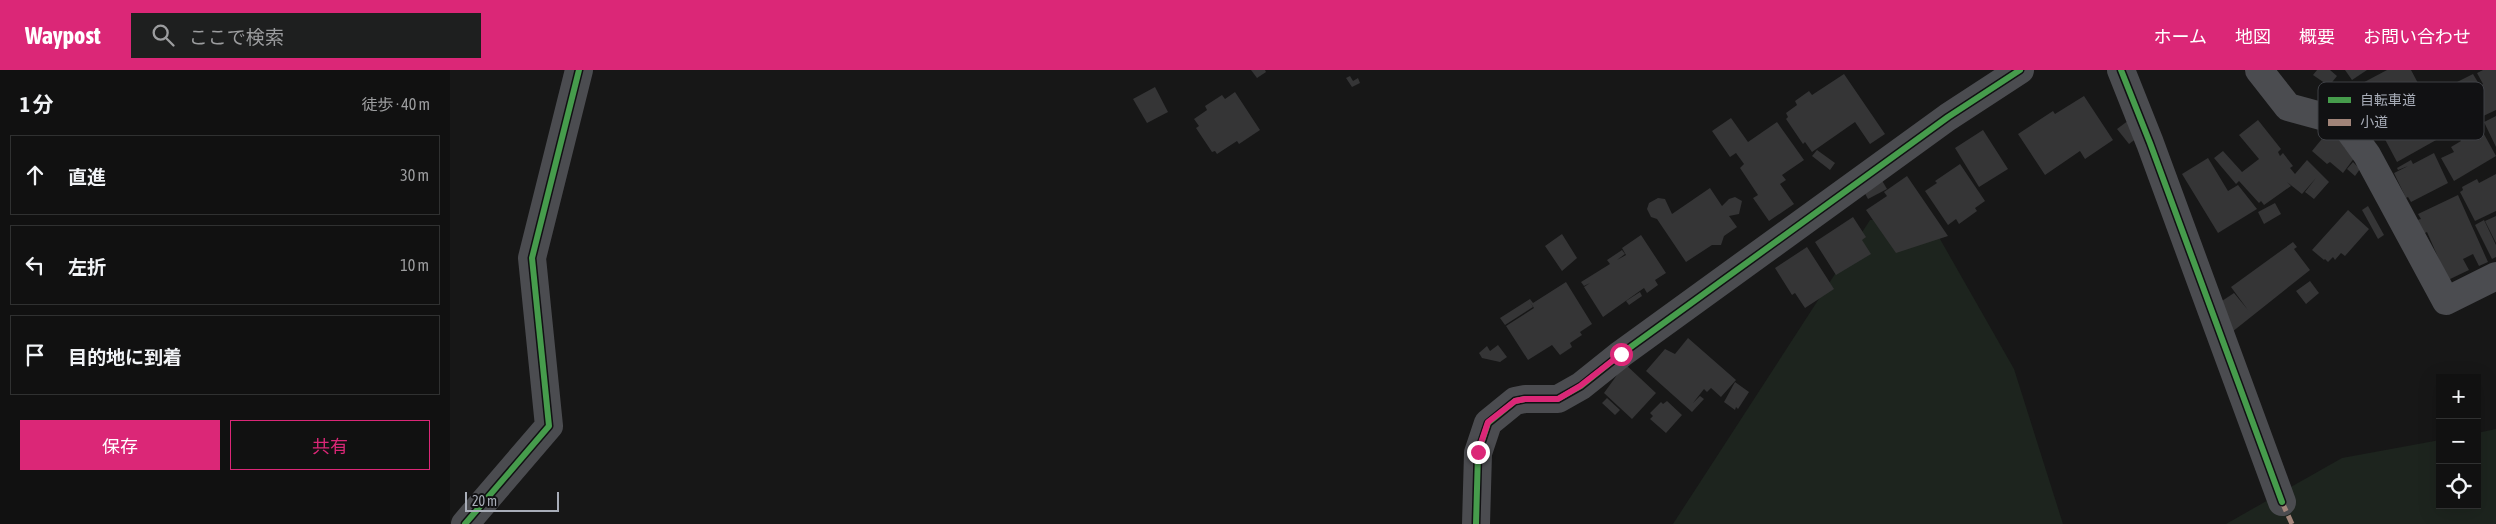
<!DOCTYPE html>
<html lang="ja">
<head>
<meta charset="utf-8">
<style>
  :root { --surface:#111; --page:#1e1f1f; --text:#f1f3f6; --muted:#9c9d9f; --line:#303131; --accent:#db2777 }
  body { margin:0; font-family:"Asap Condensed","Noto Sans JP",sans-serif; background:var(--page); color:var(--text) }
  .controls { position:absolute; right:15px; bottom:15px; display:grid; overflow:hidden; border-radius:0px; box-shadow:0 5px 20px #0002 }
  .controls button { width:45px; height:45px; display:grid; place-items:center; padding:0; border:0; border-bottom:1px solid var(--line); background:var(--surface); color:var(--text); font:25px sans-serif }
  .scale { position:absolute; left:15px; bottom:12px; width:94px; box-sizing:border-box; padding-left:5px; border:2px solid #a8adb8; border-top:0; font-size:14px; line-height:18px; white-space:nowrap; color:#a8adb8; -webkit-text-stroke:4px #111113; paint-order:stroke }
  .stop { position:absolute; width:15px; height:15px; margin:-11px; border:4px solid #db2777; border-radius:50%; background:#fff }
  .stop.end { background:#db2777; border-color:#fff; box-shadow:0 1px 5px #0008 }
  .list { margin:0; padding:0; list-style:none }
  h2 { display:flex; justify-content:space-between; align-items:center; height:65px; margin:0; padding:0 20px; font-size:21px }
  h2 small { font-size:16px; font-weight:400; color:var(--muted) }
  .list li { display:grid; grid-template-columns:32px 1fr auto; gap:15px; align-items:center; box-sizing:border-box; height:80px; margin:0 10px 10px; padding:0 10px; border:1px solid var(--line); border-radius:0px }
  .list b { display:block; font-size:19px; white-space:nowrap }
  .list em { font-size:16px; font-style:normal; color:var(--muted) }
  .actions { display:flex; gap:10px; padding:15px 20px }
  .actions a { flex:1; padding:11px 0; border:1px solid var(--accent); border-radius:0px; text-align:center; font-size:18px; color:var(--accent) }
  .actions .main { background:var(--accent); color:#fff }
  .icon { flex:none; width:28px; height:28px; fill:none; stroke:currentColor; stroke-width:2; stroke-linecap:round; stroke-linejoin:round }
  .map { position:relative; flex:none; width:2046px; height:454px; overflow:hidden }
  header { display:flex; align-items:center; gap:30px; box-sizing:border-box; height:70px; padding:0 25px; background:var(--accent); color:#fff }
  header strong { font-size:24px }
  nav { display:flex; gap:28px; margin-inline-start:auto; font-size:18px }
  .search { width:350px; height:45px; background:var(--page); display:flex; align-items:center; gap:12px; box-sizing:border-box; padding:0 18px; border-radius:0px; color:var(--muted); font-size:19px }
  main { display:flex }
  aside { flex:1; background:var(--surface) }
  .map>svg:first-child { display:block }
</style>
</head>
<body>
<header>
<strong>Waypost</strong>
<div class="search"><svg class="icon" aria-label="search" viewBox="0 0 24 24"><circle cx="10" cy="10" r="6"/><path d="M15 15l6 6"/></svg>ここで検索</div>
<nav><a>ホーム</a><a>地図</a><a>概要</a><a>お問い合わせ</a></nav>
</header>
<main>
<aside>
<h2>1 分<small>徒歩 · 40 m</small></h2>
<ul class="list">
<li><svg class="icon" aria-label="ahead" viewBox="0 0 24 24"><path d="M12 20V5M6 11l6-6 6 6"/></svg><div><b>直進</b></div><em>30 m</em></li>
<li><svg class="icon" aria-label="left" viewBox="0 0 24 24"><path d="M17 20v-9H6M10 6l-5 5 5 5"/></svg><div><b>左折</b></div><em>10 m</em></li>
<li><svg class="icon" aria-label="arrive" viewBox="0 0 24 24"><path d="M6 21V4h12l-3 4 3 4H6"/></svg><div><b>目的地に到着</b></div></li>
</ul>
<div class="actions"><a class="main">保存</a><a>共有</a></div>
</aside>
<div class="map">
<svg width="2046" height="454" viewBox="0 0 2046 454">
  <rect width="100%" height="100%" fill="#171717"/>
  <path fill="#1d241e" d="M1478 148 1564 299 1613 454H1223L1420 150Z
    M2046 359V454H1776L1892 388 1990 370V435H2027V363Z"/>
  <path fill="#353536" d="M801 0H815L816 2 807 8Z
    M1867 0H1880L1887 6 1879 16 1863 5Z
    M1895 0H1917L1902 10Z
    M1937 0H1961L1969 15 1954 23 1958 30 1955 32 1957 35 1923 52 1905 17Z
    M2033 0H2046V40L2029 48 2028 45 2019 49 2013 38 2022 33 2017 22 2033 14 2027 3Z
    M1394 4 1435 64 1420 74 1405 52 1362 82 1355 72 1353 74 1336 49 1338 47 1336 43 1347 35 1345 31 1359 21 1362 25Z
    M2023 4 2029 14 2010 24 2005 13Z
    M900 6 903 11 908 8 910 13 902 17 896 8Z
    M705 17 718 42 697 53 683 29Z
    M785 22 810 60 789 74 787 71 767 84 765 81 762 82 746 58 749 56 744 49 757 40 755 36 772 25 775 29Z
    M1634 26 1663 70 1635 89 1630 81 1595 105 1568 64 1603 41 1605 44Z
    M1981 41 1995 65 1947 92 1929 58 1958 42 1963 51Z
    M2046 46V77L2034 52Z
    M1683 47 1695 62 1679 74 1667 59Z
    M1281 48 1298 72 1327 52 1354 90 1332 105 1336 110 1330 114 1344 134 1319 151 1303 128 1308 125 1290 98 1294 94 1286 83 1280 87 1262 61Z
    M1808 50 1831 79 1828 82 1830 86 1833 83 1843 96 1840 98 1845 104 1857 90 1879 112 1864 129 1855 122 1866 108 1852 124 1837 112 1841 116 1814 135 1811 131 1809 133 1789 111 1786 114 1764 88 1773 81 1792 102 1809 89 1789 65Z
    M2029 55 2046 86 2004 111 1991 88 2004 82 2001 77 2011 71 2009 67Z
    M1880 59 1897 74 1894 77 1905 87 1893 103 1880 92 1877 94 1862 81Z
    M1533 60 1558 99 1529 117 1505 78Z
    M1367 80 1385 93 1380 100 1362 86Z
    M1984 83 1998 113 1961 132 1958 127 1956 128 1944 103 1958 96 1948 100 1947 98 1961 90 1963 94Z
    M1758 88 1778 121 1788 115 1807 139 1768 163 1732 104Z
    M1903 92 1910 99 1905 106 1897 99Z
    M1510 94 1535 131 1525 138 1527 141 1509 154 1506 149 1498 155 1475 121 1487 113 1485 111Z
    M2046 104V141L2025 151 2010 122 2013 120 2012 117 2027 109 2029 113Z
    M1457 106 1498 166 1446 183 1416 140 1437 126 1434 122Z
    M1430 107 1437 119 1418 129 1412 118Z
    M1260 118 1272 136 1279 129 1285 127 1292 131 1289 144 1279 146 1287 157 1274 166 1271 175H1262L1236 192 1207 149 1201 147 1197 139 1199 133 1208 128 1215 129 1222 144Z
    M2008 125 2038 192 2029 196 2023 184 2013 189 2019 200 1998 210 1977 162 1973 164 1967 150 1971 149 1968 144Z
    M1825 133 1831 144 1814 154 1808 142Z
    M1918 136 1934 165 1928 169 1912 140Z
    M1898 140 1919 159 1895 186 1891 183 1885 190 1883 187 1878 192 1875 189 1874 190 1862 180Z
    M2046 146V173L2035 151Z
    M1403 147 1416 167 1412 170 1421 184 1386 205 1365 172Z
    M2034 150 2046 175V187L2042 189 2025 155Z
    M1112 164 1127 188 1112 201 1095 176Z
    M1191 165 1216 203 1205 210 1208 215 1197 223 1194 218 1153 247 1134 217 1140 213 1134 216 1131 212 1160 194 1157 190 1172 180 1175 184 1167 190 1176 185 1172 178Z
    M1843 172 1847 177 1844 179 1860 200 1782 262 1772 231 1784 223 1798 240 1781 217Z
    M1357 177 1384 219 1355 238 1345 223 1342 225 1325 198Z
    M1860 211 1869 223 1856 234 1846 221Z
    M1116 212 1142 254 1130 262 1132 265 1120 273 1122 277 1110 285 1102 275 1078 290 1056 256 1084 238 1080 232 1083 237 1055 255 1050 248 1080 229 1083 233Z
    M1190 222 1192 226 1179 235 1176 231Z
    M1238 268 1286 310 1271 327 1261 318 1257 322 1254 319 1243 333 1250 326 1254 329 1242 342 1196 301 1215 279 1225 284Z
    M1048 275 1057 287 1050 292 1032 288 1029 283 1037 276 1040 281Z
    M1175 294 1206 323 1182 349 1154 323Z
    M1285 312 1299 322 1288 339 1286 337 1285 340 1274 332Z
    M1157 328 1170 340 1165 345 1152 333Z
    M1217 331 1232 345 1216 363 1200 349 1203 346 1200 343 1211 332 1213 334Z"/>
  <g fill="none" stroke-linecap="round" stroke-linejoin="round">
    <path stroke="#4b4c50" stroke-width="28" d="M1671 0 1700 73 1832 432
      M1809 0 1838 37 1893 52 1917 85 1996 231 2046 206
      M15 454 99 356 82 188 129 0
      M1026 454 1028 383 1038 353 1065 331 1075 329H1108L1131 316 1171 284 1498 47 1570 0"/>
    <path stroke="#a18479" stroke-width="5" stroke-dasharray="10 5" stroke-linecap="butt" d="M1832 432 1842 454"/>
    <g stroke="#111113" stroke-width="9">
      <path id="cycleway" d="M1671 0 1700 73 1832 432
        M15 454 99 356 82 188 129 0
        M1026 454 1028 383 1038 353 1065 331 1075 329H1108L1131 316 1171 284 1498 47 1570 0"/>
    </g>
    <use href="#cycleway" stroke="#469c4c" stroke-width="6"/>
  </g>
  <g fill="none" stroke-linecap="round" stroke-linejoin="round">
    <path stroke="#db2777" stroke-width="6" d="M1028 382 1038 352 1065 331 1075 329H1108L1130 316 1171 284"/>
  </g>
  <rect x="1868" y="12" width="166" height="58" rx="8" fill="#111113" stroke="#3e4045" stroke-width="1"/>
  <rect x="1878" y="27" width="23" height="6" fill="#469c4c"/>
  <rect x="1878" y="49" width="23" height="7" fill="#a18479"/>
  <g font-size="14" fill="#a8adb8">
    <text x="1910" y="35">自転車道</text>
    <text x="1910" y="57">小道</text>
  </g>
</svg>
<div class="controls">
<button>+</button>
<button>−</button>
<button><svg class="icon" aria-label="locate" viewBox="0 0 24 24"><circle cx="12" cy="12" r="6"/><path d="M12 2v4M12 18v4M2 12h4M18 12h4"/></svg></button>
</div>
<div class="scale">20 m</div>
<div class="stop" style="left:1171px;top:284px"></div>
<div class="stop end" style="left:1028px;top:382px"></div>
</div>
</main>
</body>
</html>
